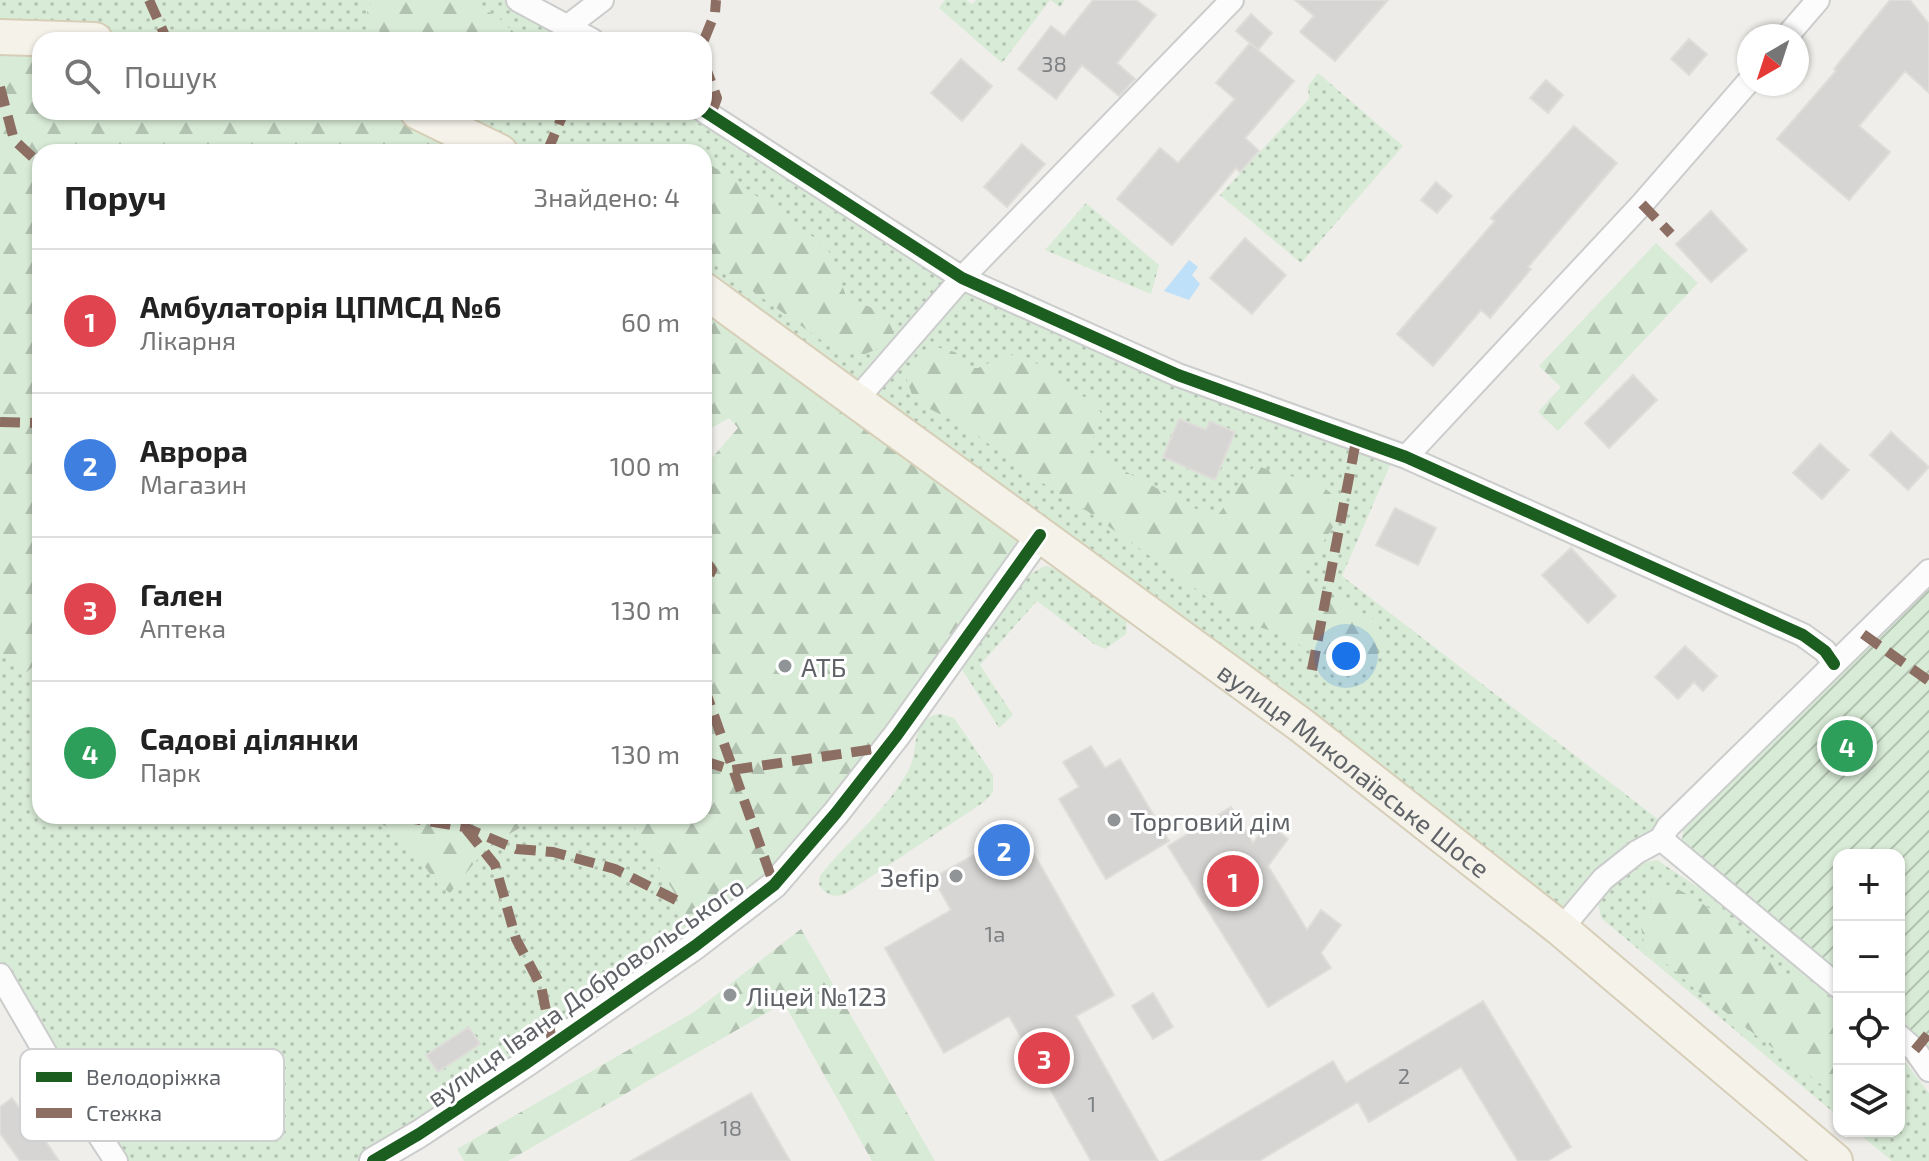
<!DOCTYPE html>
<html lang="uk">
<head>
<meta charset="utf-8">
<style>
  :root { --surface:#fff; --page:#f6f6f6; --text:#222; --muted:#767676; --line:#e0e0e0; --accent:#7c3aed }
  body { margin:0; font-family:"Exo 2",sans-serif; background:var(--page); color:var(--text) }
  .controls { position:absolute; right:24px; bottom:24px; display:grid; overflow:hidden; border-radius:16px; box-shadow:0 2px 6px #0004 }
  .controls button { width:72px; height:72px; display:grid; place-items:center; padding:0; border:0; border-bottom:2px solid var(--line); background:var(--surface); color:var(--text); font:40px sans-serif }
  .compass { position:absolute; left:1737px; top:24px; width:72px; height:72px; border-radius:50%; background:var(--surface); box-shadow:0 2px 6px #0004; rotate:219deg }
  .you { position:absolute; left:1346px; top:656px; width:28px; height:28px; margin:-20px; border:6px solid #fff; border-radius:50%; background:#1a73e8; box-shadow:0 0 0 12px #1a73e833 }
  .badge { display:grid; place-items:center; width:52px; height:52px; border-radius:50%; background:var(--accent); color:#fff; font-size:26px; font-weight:700 }
  .pin { position:absolute; translate:-50% -50%; border:4px solid #fff; box-shadow:0 2px 8px #0006 }
  .list { margin:0; padding:0; list-style:none }
  h2 { display:flex; justify-content:space-between; align-items:center; height:104px; margin:0; padding:0 32px; font-size:34px }
  h2 small { font-size:26px; font-weight:400; color:var(--muted) }
  .list li { display:grid; grid-template-columns:52px 1fr auto; gap:24px; align-items:center; box-sizing:border-box; height:144px; padding:0 32px; border-top:2px solid var(--line) }
  .list b { display:block; font-size:30px; white-space:nowrap }
  .list p { margin:0; font-size:26px; white-space:nowrap; color:var(--muted) }
  .list em { font-size:26px; font-style:normal; color:var(--muted) }
  .icon { flex:none; width:44px; height:44px; fill:none; stroke:currentColor; stroke-width:2; stroke-linecap:round; stroke-linejoin:round }
  .map { position:relative; flex:none; width:1929px; height:1161px; overflow:hidden }
  .search { position:absolute; background:var(--surface); box-shadow:0 2px 6px #0004; left:32px; top:32px; width:680px; height:88px; display:flex; align-items:center; gap:20px; box-sizing:border-box; padding:0 28px; border-radius:24px; color:var(--muted); font-size:30px }
  .panel { position:absolute; background:var(--surface); box-shadow:0 2px 6px #0004; left:32px; top:144px; width:680px; height:680px; border-radius:24px }
  .map>svg:first-child { display:block }
</style>
</head>
<body>
<div class="map">
<svg width="1929" height="1161" viewBox="0 0 1929 1161">
  <defs>
    <pattern id="grass-dots" width="8" height="8" patternUnits="userSpaceOnUse" patternTransform="scale(2)"><rect width="8" height="8" fill="#d8ebd6"/><path d="M2 2h.1M6 6h.1" fill="none" stroke="#b2c2b1" stroke-width="1.8" stroke-linecap="round"/></pattern>
    <pattern id="forest-firs" width="22" height="20" patternUnits="userSpaceOnUse" patternTransform="scale(2)"><rect width="22" height="20" fill="#d8ebd6"/><path d="M5 1l3.5 6h-7zM16 11l3.5 6h-7z" fill="#b2c2b1"/></pattern>
    <pattern id="garden-furrows" width="10" height="10" patternUnits="userSpaceOnUse" patternTransform="scale(2)"><rect width="10" height="10" fill="#d8ebd6"/><path d="M-1 1l2-2M0 10L10 0M9 11l2-2" fill="none" stroke="#b2c2b1"/></pattern>
  </defs>
  <rect width="100%" height="100%" fill="#efeeea"/>
  <path fill="url(#grass-dots)" d="M0 0H518L592 40H95L0 37Z
    M945 0H966L972 4 976 0H1065L1060 7 1050 0 1002 63 939 8Z
    M1318 73 1403 146 1301 263 1220 195 1309 99 1308 86Z
    M418 112H704L962 278 1395 454 1342 576 1668 827 1561 929 704 290V152H500Z
    M1086 203 1159 265 1151 294 1045 250Z
    M1045 566C1069 568 1109 602 1127 619L1126 634 1105 649 1094 644 1037 601 980 665 1013 715 999 728 960 666 1025 577Z
    M0 653 23 675 40 661V816H367L400 834 437 883 450 893 488 846 541 816H628L680 902 695 946 373 1161H116L0 975Z
    M940 714 954 718 993 775V792L984 802 845 894C834 898 826 895 819 885L820 876C848 840 888 810 909 769 920 748 909 718 940 714Z
    M1657 860 1705 892 1839 1004V1117L1601 918 1598 902C1614 880 1630 865 1657 860Z
    M1899 1054 1929 1093V1161H1892L1856 1131H1899Z"/>
  <path fill="url(#forest-firs)" d="M372 0H464L498 17 522 40H392L370 25 367 12Z
    M0 37 40 40V112H418L500 152H40V661L23 675 0 653Z
    M704 161 733 179 827 247 847 298C872 309 888 309 895 338L885 346 860 356 832 348 704 256Z
    M1656 243 1698 283 1558 431 1538 412 1561 387 1539 366Z
    M704 290 1040 535 836 813 695 946 680 902 628 816H704V467L738 428 729 418 713 427 704 426Z
    M932 346 955 352 972 368H978L1004 356 1022 354 1042 367 1064 389 1092 400 1103 416 1087 451 1215 519 1255 465 1283 475 1315 480 1333 495 1336 515 1333 527 1304 572 1311 587 1323 600 1344 602 1375 620 1383 636 1382 650 1366 666 1330 661 1275 632 1242 622 1087 511 1027 473 969 429 928 408 912 395 906 377 912 360Z
    M367 816H541L488 846 450 893 437 883 400 834Z
    M1670 885C1703 902 1762 940 1778 972 1789 976 1812 982 1820 988 1847 1008 1839 1069 1839 1098L1695 989 1644 944 1641 926 1647 904 1661 886Z
    M801 929 935 1161H872L784 1003 508 1161H464L457 1149 694 1012Z"/>
  <path fill="url(#garden-furrows)" d="M1929 584V1050L1899 1022V855H1839V973L1682 840 1684 825Z"/>
  <path fill="#bfe0f9" d="M1189 260 1198 267 1192 275 1200 284 1189 300 1164 291Z"/>
  <path fill="#d6d5d3" stroke="#deddd9" stroke-width="2" d="M1093 0H1136L1156 15 1117 63 1135 79 1119 96 1082 65 1056 99 1018 69 1051 26 1064 36Z
    M1295 0H1388L1335 61 1300 32 1314 16Z
    M1890 0H1910L1929 24V93L1905 71 1859 126 1890 152 1849 200 1777 139 1836 71 1834 69Z
    M1251 14 1272 33 1258 50 1236 31Z
    M1689 39 1707 54 1689 75 1671 59Z
    M1250 43 1294 81 1245 138 1259 151 1240 172 1236 168 1172 245 1117 199 1160 148 1178 163 1235 99 1216 83Z
    M961 59 992 86 962 121 931 93Z
    M1546 80 1563 95 1548 113 1530 98Z
    M1574 126 1617 163 1528 267 1531 269 1490 318 1481 310 1433 366 1397 334 1495 221 1491 218Z
    M1022 144 1045 164 1007 207 984 187Z
    M1436 182 1452 196 1437 213 1421 200Z
    M1711 211 1747 250 1711 282 1676 244Z
    M1245 238 1286 275 1252 314 1210 278Z
    M1633 375 1657 400 1609 448 1585 423Z
    M1179 419 1206 430 1210 421 1235 432 1215 480 1163 457Z
    M1891 432 1929 467 1908 490 1870 455Z
    M1820 444 1849 470 1822 499 1793 473Z
    M1395 508 1436 528 1418 565 1376 545Z
    M1571 548 1616 596 1588 623 1542 575Z
    M1685 646 1717 676 1703 691 1694 682 1678 699 1655 677Z
    M1091 746 1105 768 1120 759 1169 841 1106 879 1059 799 1079 787 1063 762Z
    M1231 807 1253 843 1268 823 1288 839 1268 866 1307 930 1321 910 1341 925 1321 953 1331 968 1268 1007 1168 846Z
    M1020 829 1114 995 1076 1016 1158 1161H1091L1009 1016 944 1053 885 948 951 910 933 878Z
    M1153 993 1173 1027 1153 1039 1132 1006Z
    M1483 1001 1571 1147 1547 1161H1518L1461 1067 1369 1122 1358 1102 1259 1161H1165L1333 1061 1346 1083Z
    M469 1027 480 1044 438 1072 426 1055Z
    M751 1093 790 1161H631Z
    M12 1098 36 1131 38 1130 59 1161H20L0 1133V1107Z"/>
  <g fill="none" stroke-linecap="round" stroke-linejoin="round">
    <g stroke="#cbcccc" stroke-width="26">
      <path id="minor" d="M518 0 592 40
        M568 26 602 0
        M1787 36 1818 0
        M704 111 962 278 1178 375 1406 457 1803 635 1825 651 1834 664
        M857 399 962 278 1232 0
        M1406 457 1642 204 1749 81
        M1661 839 1839 987
        M1561 929 1603 879 1637 852 1661 839 1668 827 1929 571
        M0 975 46 1054 116 1161
        M1899 1036 1915 1050 1929 1070"/>
    </g>
    <g stroke="#cbcccc" stroke-width="30">
      <path id="tertiary" d="M373 1161 419 1134 525 1064 695 946 774 885 836 813 897 735 1040 535"/>
    </g>
    <g stroke="#d7ceb8" stroke-width="38">
      <g id="primary">
        <path d="M0 37 95 40"/>
        <path d="M418 112 500 152"/>
        <path id="s1" d="M704 290 1301 725 1561 929 1835 1161"/>
      </g>
    </g>
    <use href="#minor" stroke="#fdfcfc" stroke-width="22"/>
    <use href="#tertiary" stroke="#fdfcfc" stroke-width="26"/>
    <use href="#primary" stroke="#f4f2e9" stroke-width="34"/>
    <path stroke="#8d6e63" stroke-width="10" stroke-dasharray="20 10" stroke-linecap="butt" d="M149 0 167 40
      M584 40 585 36
      M704 40 715 13 716 0
      M704 63 717 98 711 115
      M0 87 14 140 40 164
      M547 152 564 112
      M1642 204 1671 234
      M0 422 35 423 40 426
      M704 558 712 570 704 585
      M1863 634 1929 681
      M1312 670 1356 441
      M704 687 774 885
      M704 761 732 770 888 747
      M311 816 414 819 464 827 516 849 553 852 615 869 680 902
      M466 829 495 865 516 939 541 986 553 1045
      M1915 1050 1929 1033"/>
    <g stroke="#fff" stroke-width="17">
      <path id="cycleway" d="M704 111 962 278 1178 375 1406 457 1803 635 1825 651 1834 664
        M373 1161 419 1134 525 1064 695 946 774 885 836 813 897 735 1040 535"/>
    </g>
    <use href="#cycleway" stroke="#1b5e20" stroke-width="12"/>
  </g>
  <g fill="#919496" stroke="#fff" stroke-width="3">
    <circle cx="785" cy="666" r="8"/>
    <circle cx="1114" cy="820" r="8"/>
    <circle cx="956" cy="876" r="8"/>
    <circle cx="730" cy="995" r="8"/>
  </g>
  <g text-anchor="middle" dominant-baseline="central" stroke-width="6" stroke-linejoin="round" paint-order="stroke">
    <g font-size="22" fill="#7e8184">
      <text x="1054" y="63">38</text>
      <text x="995" y="933">1а</text>
      <text x="1404" y="1075">2</text>
      <text x="1092" y="1103">1</text>
      <text x="731" y="1127">18</text>
    </g>
    <g font-size="26" fill="#5f6368" stroke="#fff" text-anchor="start">
      <text x="801" y="666">АТБ</text>
      <text x="1130" y="820">Торговий дім</text>
      <text x="940" y="876" text-anchor="end">Зеfір</text>
      <text x="746" y="995">Ліцей №123</text>
    </g>
    <g font-size="26" fill="#5f6368" stroke="#fff">
      <text stroke="none"><textPath href="#s1" startOffset="808">вулиця Миколаївське Шосе</textPath></text>
      <text transform="translate(585 991) rotate(-35)">вулиця Івана Добровольського</text>
    </g>
  </g>
  <rect x="20" y="1049" width="264" height="92" rx="12" fill="#fff" stroke="#cfd0d2" stroke-width="2"/>
  <rect x="36" y="1072" width="36" height="10" fill="#1b5e20"/>
  <rect x="36" y="1108" width="36" height="10" fill="#8d6e63"/>
  <g font-size="22" fill="#5f6368">
    <text x="86" y="1085">Велодоріжка</text>
    <text x="86" y="1121">Стежка</text>
  </g>
</svg>
<div class="controls">
<button>+</button>
<button>−</button>
<button><svg class="icon" aria-label="locate" viewBox="0 0 24 24"><circle cx="12" cy="12" r="6"/><path d="M12 2v4M12 18v4M2 12h4M18 12h4"/></svg></button>
<button><svg class="icon" aria-label="layers" viewBox="0 0 24 24"><path d="M12 4l9 5-9 5-9-5zM3 14l9 5 9-5"/></svg></button>
</div>
<svg class="compass" viewBox="-18 -18 36 36"><path d="M0-13l5 13h-10z" fill="#e53935"/><path d="M0 13l5-13h-10z" fill="#767676"/></svg>
<div class="you"></div>
<div class="pin badge" style="left:1233px;top:881px;background:#e0444e">1</div>
<div class="pin badge" style="left:1004px;top:850px;background:#3f7fe0">2</div>
<div class="pin badge" style="left:1044px;top:1058px;background:#e0444e">3</div>
<div class="pin badge" style="left:1847px;top:746px;background:#2e9e5b">4</div>
<div class="search"><svg class="icon" aria-label="search" viewBox="0 0 24 24"><circle cx="10" cy="10" r="6"/><path d="M15 15l6 6"/></svg>Пошук</div>
<section class="panel">
<h2>Поруч<small>Знайдено: 4</small></h2>
<ul class="list">
<li><span class="badge" style="background:#e0444e">1</span><div><b>Амбулаторія ЦПМСД №6</b><p>Лікарня</p></div><em>60 m</em></li>
<li><span class="badge" style="background:#3f7fe0">2</span><div><b>Аврора</b><p>Магазин</p></div><em>100 m</em></li>
<li><span class="badge" style="background:#e0444e">3</span><div><b>Гален</b><p>Аптека</p></div><em>130 m</em></li>
<li><span class="badge" style="background:#2e9e5b">4</span><div><b>Садові ділянки</b><p>Парк</p></div><em>130 m</em></li>
</ul>
</section>
</div>
</body>
</html>
